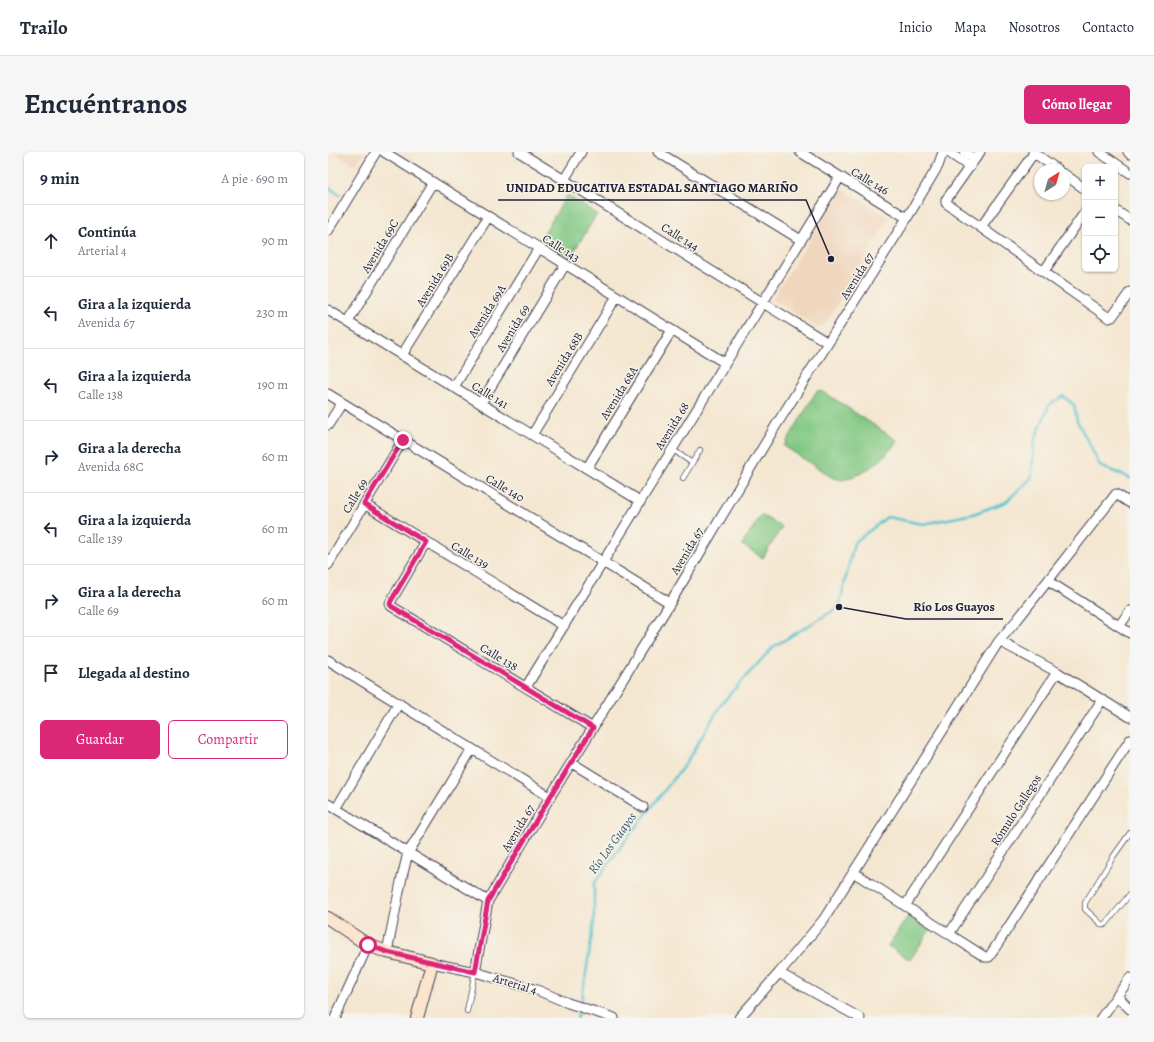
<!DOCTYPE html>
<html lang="es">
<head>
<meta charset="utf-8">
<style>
  :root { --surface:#fff; --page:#f6f6f7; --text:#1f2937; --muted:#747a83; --line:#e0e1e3; --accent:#db2777 }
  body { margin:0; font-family:Alegreya,serif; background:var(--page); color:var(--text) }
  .controls { position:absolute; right:12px; top:12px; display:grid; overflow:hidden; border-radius:6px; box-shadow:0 1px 3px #0004 }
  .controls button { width:36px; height:36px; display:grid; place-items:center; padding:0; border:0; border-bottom:1px solid var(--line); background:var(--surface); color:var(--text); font:20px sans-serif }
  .compass { position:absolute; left:706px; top:12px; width:36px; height:36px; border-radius:50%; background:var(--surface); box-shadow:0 1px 3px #0004; rotate:37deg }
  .stop { position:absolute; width:12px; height:12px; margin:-9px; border:3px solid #db2777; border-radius:50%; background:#fff }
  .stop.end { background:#db2777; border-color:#fff; box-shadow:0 1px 4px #0008 }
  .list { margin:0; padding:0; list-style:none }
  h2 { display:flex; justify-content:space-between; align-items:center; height:52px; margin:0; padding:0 16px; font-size:17px }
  h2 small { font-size:13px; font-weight:400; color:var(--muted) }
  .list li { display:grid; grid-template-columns:26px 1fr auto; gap:12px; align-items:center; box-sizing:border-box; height:72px; padding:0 16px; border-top:1px solid var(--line) }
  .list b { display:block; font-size:15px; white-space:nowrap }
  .list p { margin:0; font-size:13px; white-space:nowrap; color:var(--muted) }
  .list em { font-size:13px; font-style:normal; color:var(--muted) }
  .actions { display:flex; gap:8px; padding:12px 16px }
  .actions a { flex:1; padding:9px 0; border:1px solid var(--accent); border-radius:6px; text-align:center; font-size:14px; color:var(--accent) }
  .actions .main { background:var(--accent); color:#fff }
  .icon { flex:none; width:22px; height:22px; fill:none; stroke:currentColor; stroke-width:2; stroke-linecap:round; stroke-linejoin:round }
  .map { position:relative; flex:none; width:802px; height:866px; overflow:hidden; border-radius:6px }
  header { display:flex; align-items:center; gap:24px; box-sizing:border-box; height:56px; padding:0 20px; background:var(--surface); border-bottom:1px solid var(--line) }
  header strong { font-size:19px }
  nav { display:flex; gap:22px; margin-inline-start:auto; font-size:14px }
  .intro { display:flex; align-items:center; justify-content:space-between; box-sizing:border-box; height:96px; padding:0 24px }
  h1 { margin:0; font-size:28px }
  .button { padding:10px 18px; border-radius:6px; background:var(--accent); color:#fff; font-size:14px; font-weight:700 }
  main { display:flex; gap:24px; padding:0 24px }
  aside { flex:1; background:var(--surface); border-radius:6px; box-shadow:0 1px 3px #0004 }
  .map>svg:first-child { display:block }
</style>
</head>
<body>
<header>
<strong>Trailo</strong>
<nav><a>Inicio</a><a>Mapa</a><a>Nosotros</a><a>Contacto</a></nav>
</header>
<div class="intro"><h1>Encuéntranos</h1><a class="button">Cómo llegar</a></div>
<main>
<aside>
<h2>9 min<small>A pie · 690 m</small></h2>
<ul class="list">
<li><svg class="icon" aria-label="ahead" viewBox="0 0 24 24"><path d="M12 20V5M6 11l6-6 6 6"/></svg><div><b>Continúa</b><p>Arterial 4</p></div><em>90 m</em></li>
<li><svg class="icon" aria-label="left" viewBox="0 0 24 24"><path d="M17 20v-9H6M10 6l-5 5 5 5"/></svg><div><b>Gira a la izquierda</b><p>Avenida 67</p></div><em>230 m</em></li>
<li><svg class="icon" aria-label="left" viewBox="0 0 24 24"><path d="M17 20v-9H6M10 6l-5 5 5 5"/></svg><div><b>Gira a la izquierda</b><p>Calle 138</p></div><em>190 m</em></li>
<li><svg class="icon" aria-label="right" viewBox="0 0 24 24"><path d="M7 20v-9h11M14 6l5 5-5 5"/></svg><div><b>Gira a la derecha</b><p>Avenida 68C</p></div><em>60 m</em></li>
<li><svg class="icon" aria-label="left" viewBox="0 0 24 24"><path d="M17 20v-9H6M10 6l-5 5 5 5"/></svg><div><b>Gira a la izquierda</b><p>Calle 139</p></div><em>60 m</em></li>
<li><svg class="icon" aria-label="right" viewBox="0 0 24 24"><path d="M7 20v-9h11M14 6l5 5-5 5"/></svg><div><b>Gira a la derecha</b><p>Calle 69</p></div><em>60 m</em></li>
<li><svg class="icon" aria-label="arrive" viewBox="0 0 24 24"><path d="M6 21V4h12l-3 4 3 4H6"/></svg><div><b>Llegada al destino</b></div></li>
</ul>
<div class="actions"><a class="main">Guardar</a><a>Compartir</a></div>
</aside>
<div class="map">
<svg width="802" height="866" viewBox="0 0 802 866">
  <rect width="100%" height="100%" fill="#f7f3e8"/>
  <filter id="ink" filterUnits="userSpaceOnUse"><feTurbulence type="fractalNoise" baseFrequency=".025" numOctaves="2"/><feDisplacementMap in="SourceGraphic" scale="8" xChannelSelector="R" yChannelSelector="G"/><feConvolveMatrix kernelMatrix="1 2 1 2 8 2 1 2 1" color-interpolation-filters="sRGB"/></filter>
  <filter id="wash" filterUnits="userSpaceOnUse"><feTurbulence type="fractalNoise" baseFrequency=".012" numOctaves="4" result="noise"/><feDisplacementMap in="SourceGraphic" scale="16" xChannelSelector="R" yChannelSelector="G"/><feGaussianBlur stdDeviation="0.9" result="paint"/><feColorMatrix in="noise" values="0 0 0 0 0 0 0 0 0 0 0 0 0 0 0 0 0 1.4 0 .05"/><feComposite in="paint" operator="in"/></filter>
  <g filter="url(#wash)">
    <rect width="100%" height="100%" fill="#f4e7d1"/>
    <path fill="#efd6bc" d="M6 0H36L28 13Z
      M515 37 561 66 496 174 489 175 444 147Z"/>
    <path fill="#80c783" stroke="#51745f" d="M239 43 269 62 242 106 212 88Z
      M491 239 496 240 570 289 553 308 543 315 532 322 515 328 505 326 456 294 488 240Z
      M433 363 454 375 435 406 414 393Z
      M580 764 602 778 582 808 560 794Z"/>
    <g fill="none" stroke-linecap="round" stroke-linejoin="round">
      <path stroke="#55c1cf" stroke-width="2.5" d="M0 35 12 43
        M253 853 266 770V732L294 693 358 611 394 551 445 495 511 455 526 391 559 365 595 372 645 362 678 350 703 326 707 287 721 253 735 244 746 253 749 269 762 293 772 314 802 326
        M249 866 251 857"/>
    </g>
  </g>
  <g filter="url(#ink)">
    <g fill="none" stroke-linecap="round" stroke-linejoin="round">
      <g stroke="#424052" stroke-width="6">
        <path id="lane" d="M344 297 364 311
          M355 326 372 298
          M802 681 785 705 757 751V757L773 772 776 773 778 772 802 742
          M139 859 147 820"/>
      </g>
      <g stroke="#424052" stroke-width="11">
        <path id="street" d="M56 0 397 211
          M191 0 500 191
          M330 0 473 88
          M472 0 579 66
          M620 0 642 15
          M636 0 647 7
          M652 0 618 48V51L781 166 784 165 802 140
          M705 0 730 18
          M771 0 802 21
          M800 0 802 2
          M736 22 757 37
          M236 28 253 0
          M787 58 802 68
          M653 75 706 1
          M0 79 48 0
          M716 119 757 60
          M0 158 312 349
          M20 170 105 30
          M74 203 160 65
          M126 235 211 96
          M0 242 342 451
          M153 251 237 113
          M0 273 14 251
          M204 283 289 144
          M259 316 344 178
          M788 342 802 351
          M36 352 236 474
          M98 390 63 449 62 452 63 454 265 576
          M0 413 75 288
          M720 429 802 481
          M791 474 802 459
          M671 489 729 520 802 565
          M0 508 222 645
          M198 535 512 25
          M244 611 315 655
          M0 652 160 749
          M8 657 71 551
          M525 720 621 782 657 805H661L802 588
          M577 754 729 520
          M621 782 774 548
          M59 800 74 725 80 701 144 597
          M104 811 147 820 209 838 240 851 286 866
          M147 820 160 749 222 645 342 451 447 275 579 66 610 14 615 0
          M451 821 532 866
          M789 844 802 857
          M7 866 40 793
          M411 866 451 821 496 767 671 489 689 468 788 342
          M773 866 802 826"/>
      </g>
      <g stroke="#424052" stroke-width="14">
        <path id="secondary" d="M0 766 40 793 59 800 104 811 89 866"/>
      </g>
      <use href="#lane" stroke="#fff" stroke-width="4.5"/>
      <use href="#street" stroke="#fff" stroke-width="9"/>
      <use href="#secondary" stroke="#fce5cf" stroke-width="12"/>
    </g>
  </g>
  <g fill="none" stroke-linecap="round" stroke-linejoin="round" filter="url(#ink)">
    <path stroke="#db2777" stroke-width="5" d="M40 793 59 800 147 820 160 749 222 645 265 576 63 454 62 452 63 449 98 390 36 352 75 288"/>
  </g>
  <g text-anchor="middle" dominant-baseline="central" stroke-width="3" stroke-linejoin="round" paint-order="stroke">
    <g font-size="12" fill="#22223b" stroke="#f7f3e8">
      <text transform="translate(542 29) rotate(31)">Calle 146</text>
      <text transform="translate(352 85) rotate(32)">Calle 144</text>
      <text transform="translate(52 94) rotate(-59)">Avenida 69C</text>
      <text transform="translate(233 96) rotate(32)">Calle 143</text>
      <text transform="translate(529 124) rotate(-58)">Avenida 67</text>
      <text transform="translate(107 128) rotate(-58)">Avenida 69B</text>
      <text transform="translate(159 159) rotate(-58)">Avenida 69A</text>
      <text transform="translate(185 176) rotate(-59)">Avenida 69</text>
      <text transform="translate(236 207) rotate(-58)">Avenida 68B</text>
      <text transform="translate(291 241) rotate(-58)">Avenida 68A</text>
      <text transform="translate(162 243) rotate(31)">Calle 141</text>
      <text transform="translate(344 274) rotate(-58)">Avenida 68</text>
      <text transform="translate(177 336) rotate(31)">Calle 140</text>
      <text transform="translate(27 344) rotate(-59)">Calle 69</text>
      <text transform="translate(359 399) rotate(-59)">Avenida 67</text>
      <text transform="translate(142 403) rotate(31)">Calle 139</text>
      <text transform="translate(171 505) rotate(31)">Calle 138</text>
      <text transform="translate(688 658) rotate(-57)">Rómulo Gallegos</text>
      <text transform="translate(190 676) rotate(-59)">Avenida 67</text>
      <text transform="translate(187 832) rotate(17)">Arterial 4</text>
    </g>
    <g font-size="13" font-style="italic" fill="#345a6f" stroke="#f7f3e8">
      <text transform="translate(284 691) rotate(-54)">Río Los Guayos</text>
    </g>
  </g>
  <path fill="none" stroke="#22223b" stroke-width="1.5" d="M503 107L478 48H170M511 455L578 467H675"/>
  <g fill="#22223b" stroke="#f7f3e8" stroke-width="1.5">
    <circle cx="503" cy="107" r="4"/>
    <circle cx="511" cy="455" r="4"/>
  </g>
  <g font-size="13" text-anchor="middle" font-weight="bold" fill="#22223b" stroke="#f7f3e8" stroke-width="3" stroke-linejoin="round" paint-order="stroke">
    <text x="324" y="40">UNIDAD EDUCATIVA ESTADAL SANTIAGO MARIÑO</text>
    <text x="626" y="459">Río Los Guayos</text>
  </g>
</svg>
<div class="controls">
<button>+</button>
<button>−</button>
<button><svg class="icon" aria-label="locate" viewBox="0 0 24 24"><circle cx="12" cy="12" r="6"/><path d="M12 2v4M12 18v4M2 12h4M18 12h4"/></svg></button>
</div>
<svg class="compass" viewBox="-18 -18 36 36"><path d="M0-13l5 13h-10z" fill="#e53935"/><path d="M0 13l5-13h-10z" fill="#747a83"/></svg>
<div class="stop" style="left:40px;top:793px"></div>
<div class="stop end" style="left:75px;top:288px"></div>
</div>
</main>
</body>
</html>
